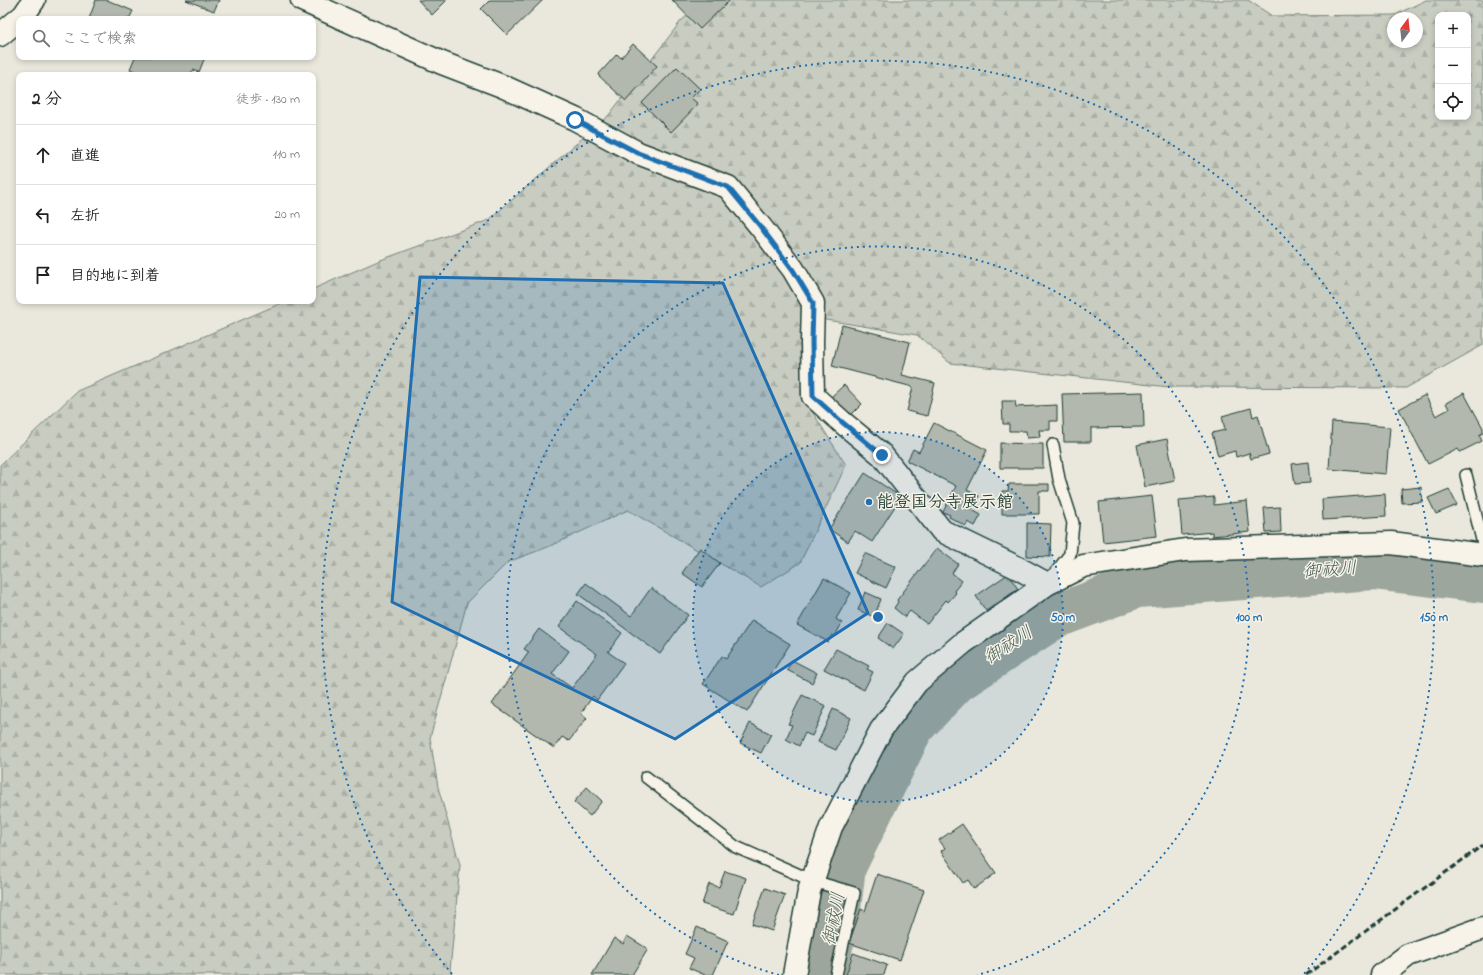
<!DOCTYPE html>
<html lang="ja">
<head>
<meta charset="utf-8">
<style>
  :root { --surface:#fff; --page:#f6f6f6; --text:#202124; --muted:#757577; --line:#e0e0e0 }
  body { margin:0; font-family:"Indie Flower","Klee One",sans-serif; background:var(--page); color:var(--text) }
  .controls { position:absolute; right:12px; top:12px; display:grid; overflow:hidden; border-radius:8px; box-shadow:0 2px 6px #0003 }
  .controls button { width:36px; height:36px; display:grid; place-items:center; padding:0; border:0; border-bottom:1px solid var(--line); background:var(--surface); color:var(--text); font:20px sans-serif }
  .compass { position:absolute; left:1387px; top:12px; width:36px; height:36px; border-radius:50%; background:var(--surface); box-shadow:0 2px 6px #0003; rotate:15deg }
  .stop { position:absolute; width:12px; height:12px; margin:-9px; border:3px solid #1f6fb2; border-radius:50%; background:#fff }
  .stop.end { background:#1f6fb2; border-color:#fff; box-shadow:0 1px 4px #0008 }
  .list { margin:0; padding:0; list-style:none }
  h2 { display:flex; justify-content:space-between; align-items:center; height:52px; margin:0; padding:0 16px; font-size:17px }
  h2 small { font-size:13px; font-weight:400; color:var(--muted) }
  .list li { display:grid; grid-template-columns:26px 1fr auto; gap:12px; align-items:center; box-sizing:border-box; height:60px; padding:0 16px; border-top:1px solid var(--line) }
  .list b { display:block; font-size:15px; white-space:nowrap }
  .list em { font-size:13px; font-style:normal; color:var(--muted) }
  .icon { flex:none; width:22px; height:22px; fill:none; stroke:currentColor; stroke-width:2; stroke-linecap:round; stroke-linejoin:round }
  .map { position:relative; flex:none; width:1483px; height:975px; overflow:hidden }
  .search { position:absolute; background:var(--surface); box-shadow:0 2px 6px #0003; left:16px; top:16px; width:300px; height:44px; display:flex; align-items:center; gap:10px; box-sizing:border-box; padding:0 14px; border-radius:8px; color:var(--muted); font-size:15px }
  .panel { position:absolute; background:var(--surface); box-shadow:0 2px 6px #0003; left:16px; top:72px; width:300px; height:232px; border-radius:8px }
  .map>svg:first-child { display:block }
</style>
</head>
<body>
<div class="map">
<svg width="1483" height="975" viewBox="0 0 1483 975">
  <defs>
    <pattern id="forest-firs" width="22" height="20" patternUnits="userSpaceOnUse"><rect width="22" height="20" fill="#c8ccc1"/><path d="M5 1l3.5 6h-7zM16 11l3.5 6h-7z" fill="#abb0a6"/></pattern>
  </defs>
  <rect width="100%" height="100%" fill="#eae8dd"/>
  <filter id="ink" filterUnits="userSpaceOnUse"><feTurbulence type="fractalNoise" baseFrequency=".025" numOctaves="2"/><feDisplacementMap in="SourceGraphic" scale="8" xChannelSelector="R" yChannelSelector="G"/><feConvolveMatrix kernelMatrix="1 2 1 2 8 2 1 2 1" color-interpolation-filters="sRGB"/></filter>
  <g filter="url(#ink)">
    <path fill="url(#forest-firs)" stroke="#74847a" fill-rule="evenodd" d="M706 0H1248L1272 16 1395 15 1426 0H1483V345L1406 388 1169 387 950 363 917 335 808 317 801 394 846 465 800 563 761 587 628 510 548 547 508 562 467 603 430 738 438 787 460 865 450 970 452 975H0V465L77 391 286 301H313V289L378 261 489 220 609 115 681 21ZM1438 15H1468V117H1438ZM1393 18H1417V42H1393Z"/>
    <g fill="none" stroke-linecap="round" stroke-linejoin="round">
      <path stroke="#9ca69c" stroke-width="44" d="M823 975 837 924 844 867 912 727 956 681 1054 617 1137 586 1373 568 1483 581"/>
    </g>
    <path fill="#b2b8ae" stroke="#1f3d34" d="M96 0H107L133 11 129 19H89Z
      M186 0H219L214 11Z
      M418 0H447L432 15Z
      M490 0H543L507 35 481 9Z
      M672 0H730L700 29Z
      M633 44 657 66 626 101 598 75 617 54 621 58Z
      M135 57H205L199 72 193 70 190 75H143L130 69Z
      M677 67 700 89 691 98 698 104 671 132 642 103Z
      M842 325 910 342 902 375 935 383 927 416 907 411 913 387 832 366Z
      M844 385 862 404 850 416 831 397Z
      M1143 392 1144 427 1091 428V442H1064L1062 394Z
      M1464 393 1483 428V433L1479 435 1482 441 1460 452 1458 449 1428 464 1399 409 1425 395 1436 416 1449 409 1446 403Z
      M1002 401H1015L1016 407 1057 405V421H1050V430H1039L1040 437 1027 438 1026 431H1009V424H1003Z
      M1251 408 1253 417 1258 415 1269 454 1251 459 1249 453 1236 457 1235 451 1218 456 1212 433 1225 430 1222 416Z
      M1332 422 1390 427 1386 474 1329 469Z
      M934 423 987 450 967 490 979 496 972 510 981 515 975 526 968 522 966 526 949 517 950 515 943 512 956 486 907 461 913 449 919 452Z
      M1167 439 1175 481 1145 487 1137 445Z
      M1000 443 1043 444V468H1000Z
      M1308 462 1310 483 1295 484 1292 464Z
      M865 473 901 497 872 542 855 531 848 542 829 529Z
      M1009 484H1049V491H1039V514H1002V491H1008Z
      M1421 487 1422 502 1402 503 1401 489Z
      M1449 489 1457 505 1436 514 1428 498Z
      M1385 494 1386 516 1323 520 1322 499Z
      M1152 496 1157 536 1103 542 1099 502Z
      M1214 497V505L1247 501 1250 532 1212 536V532L1182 535 1179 500Z
      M1280 507 1281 532 1266 533 1264 508Z
      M1027 523 1051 524 1050 557 1027 556Z
      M700 548 720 563 702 587 682 573Z
      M937 548 958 564 952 573 962 581 954 591 956 593 948 602 946 600 927 624 910 611 905 617 894 608 898 602 897 600Z
      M865 553 896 567 886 588 855 573Z
      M1008 574 1018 589 986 611 976 596Z
      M824 578 851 593 836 619 842 623 835 636 832 635 828 642 797 625Z
      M586 583 631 616 651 588 688 615 660 654 578 594Z
      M865 592 881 599 874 617 858 610Z
      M577 601 622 633 608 652 624 663 597 700 593 696 581 713 587 718 569 741 562 737 554 748 492 704 529 652 524 649 539 629 569 651 552 674 572 688 597 654 559 627Z
      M752 620 790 644 747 712 703 684 722 656 726 659Z
      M888 623 904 634 893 649 878 638Z
      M836 649 869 666 867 669 873 672 864 690 824 669Z
      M792 660 817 673 812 683 787 670Z
      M802 695 826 706 812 736 805 733 799 746 786 739 792 725 788 724Z
      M833 709 851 718 836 750 818 742Z
      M750 723 771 734 761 753 740 743Z
      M587 787 602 801 590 816 574 802Z
      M962 824 996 873 974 889 968 880 963 883 941 851 945 848 939 840Z
      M725 871 746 878 734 914 702 904 709 884 719 887Z
      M877 874 924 890 900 960 849 943 861 909 865 911Z
      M765 888 785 895 772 931 752 924Z
      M697 927 728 941 713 975H705L689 968 694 958 685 954Z
      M627 936 648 949 632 975H592L614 938 623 944Z
      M853 953 887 965 884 975H846Z"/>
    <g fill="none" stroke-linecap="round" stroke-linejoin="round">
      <g stroke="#1f3d34" stroke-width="14">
        <path id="service" d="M1466 475 1483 544
          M1053 576 1070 554 1073 523 1059 479 1053 445
          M646 777 736 847 813 881 854 893 836 975"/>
      </g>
      <g stroke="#1f3d34" stroke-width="25">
        <path id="minor" d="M302 0 442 63 502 86 575 119 638 153 728 187 760 226 793 269 813 303 812 342 813 396 842 422 882 455 942 531 1018 568 1047 584
          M794 975 809 891 831 827 881 730 917 682 963 643 1047 584 1083 566 1185 550 1391 543 1483 555"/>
      </g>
      <g stroke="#1f3d34" stroke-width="25">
        <path id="tertiary" d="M1382 975 1408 955 1483 928"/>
      </g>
      <g stroke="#1f3d34" stroke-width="25">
        <path id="primary" d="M0 35 24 15 34 0"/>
      </g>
      <use href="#service" stroke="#f7f3e8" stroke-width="11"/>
      <use href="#minor" stroke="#f7f3e8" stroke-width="22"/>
      <use href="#tertiary" stroke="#f7f3e8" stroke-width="22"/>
      <use href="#primary" stroke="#f7f3e8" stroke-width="22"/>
      <path stroke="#1f3d34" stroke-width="3" stroke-dasharray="6 3" stroke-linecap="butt" d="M1306 975 1483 845"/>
    </g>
  </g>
  <g fill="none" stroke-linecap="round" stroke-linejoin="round" filter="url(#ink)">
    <path stroke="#1f6fb2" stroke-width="5" d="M575 120 638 153 728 187 760 226 793 270 813 303 812 342 813 396 842 422 882 455"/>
  </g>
  <path fill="#1f6fb2" fill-opacity="0.2" stroke="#1f6fb2" stroke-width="3" stroke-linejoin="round" d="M420 277 723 283 868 613 675 739 392 602Z"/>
  <circle cx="878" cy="617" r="185" fill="#1f6fb2" fill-opacity=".12"/>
  <g fill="none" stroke="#1f6fb2" stroke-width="2" stroke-dasharray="2 4">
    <circle cx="878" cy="617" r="185"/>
    <path d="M779 975A371 371 0 1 1 977 975"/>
    <path d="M452 974A556 556 0 1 1 1304 974"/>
  </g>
  <circle fill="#1f6fb2" stroke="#f7f3e8" stroke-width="1.5" cx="869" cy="502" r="4"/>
  <g text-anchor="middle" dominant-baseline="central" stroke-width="3" stroke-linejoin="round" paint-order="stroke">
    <g font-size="17" font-weight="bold" fill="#1f3d34" stroke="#f7f3e8" text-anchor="start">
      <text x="877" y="502">能登国分寺展示館</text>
    </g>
    <g font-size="18" font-style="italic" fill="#445c53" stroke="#f7f3e8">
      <text transform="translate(1330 571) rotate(-4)">御祓川</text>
      <text transform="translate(1009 646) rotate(-33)">御祓川</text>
      <text transform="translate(835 919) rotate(-79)">御祓川</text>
    </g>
  </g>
  <circle cx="878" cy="617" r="6" fill="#1f6fb2" stroke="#f7f3e8" stroke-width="2"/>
  <g font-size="12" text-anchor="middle" font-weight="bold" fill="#1f6fb2" stroke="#f7f3e8" stroke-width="3" stroke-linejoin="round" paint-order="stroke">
    <text x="1063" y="621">50 m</text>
    <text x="1249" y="621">100 m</text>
    <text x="1434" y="621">150 m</text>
  </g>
</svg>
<div class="controls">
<button>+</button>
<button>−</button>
<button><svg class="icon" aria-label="locate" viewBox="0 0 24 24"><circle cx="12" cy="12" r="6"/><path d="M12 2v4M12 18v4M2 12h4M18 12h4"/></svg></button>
</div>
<svg class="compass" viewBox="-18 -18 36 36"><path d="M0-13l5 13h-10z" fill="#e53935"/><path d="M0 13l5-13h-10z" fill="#757577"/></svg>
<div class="stop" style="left:575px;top:120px"></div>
<div class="stop end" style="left:882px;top:455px"></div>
<div class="search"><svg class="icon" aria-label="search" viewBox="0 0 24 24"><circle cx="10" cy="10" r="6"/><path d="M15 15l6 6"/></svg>ここで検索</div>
<section class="panel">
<h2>2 分<small>徒歩 · 130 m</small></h2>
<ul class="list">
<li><svg class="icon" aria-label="ahead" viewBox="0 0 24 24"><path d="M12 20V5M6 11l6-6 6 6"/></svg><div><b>直進</b></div><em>110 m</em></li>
<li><svg class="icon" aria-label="left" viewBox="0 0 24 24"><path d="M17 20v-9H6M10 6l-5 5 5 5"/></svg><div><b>左折</b></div><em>20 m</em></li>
<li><svg class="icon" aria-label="arrive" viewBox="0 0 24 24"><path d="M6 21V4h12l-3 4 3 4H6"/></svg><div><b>目的地に到着</b></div></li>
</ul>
</section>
</div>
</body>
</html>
